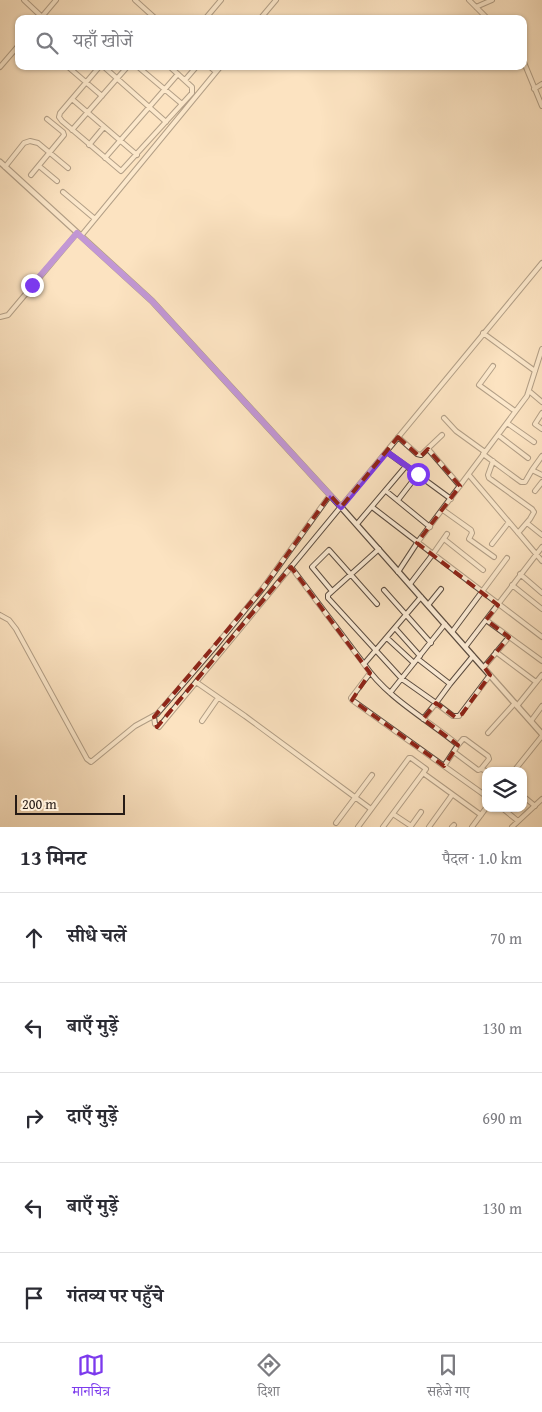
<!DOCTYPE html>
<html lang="hi">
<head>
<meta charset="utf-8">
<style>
  :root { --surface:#fff; --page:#f7f7f7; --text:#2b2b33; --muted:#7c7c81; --line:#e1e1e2; --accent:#7c3aed }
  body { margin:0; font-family:"Gentium Book Plus","Noto Serif Devanagari",serif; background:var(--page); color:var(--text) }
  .controls { position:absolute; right:15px; bottom:15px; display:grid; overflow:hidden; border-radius:10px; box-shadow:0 1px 4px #0004 }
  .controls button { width:45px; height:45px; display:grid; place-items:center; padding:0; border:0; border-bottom:1px solid var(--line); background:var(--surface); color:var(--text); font:25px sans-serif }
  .scale { position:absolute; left:15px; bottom:12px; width:110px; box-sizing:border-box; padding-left:5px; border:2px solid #261b16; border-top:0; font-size:14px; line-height:18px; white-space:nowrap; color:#261b16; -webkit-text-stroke:4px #fdedd7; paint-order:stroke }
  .stop { position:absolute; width:15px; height:15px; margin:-11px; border:4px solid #7c3aed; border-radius:50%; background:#fff }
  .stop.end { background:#7c3aed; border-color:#fff; box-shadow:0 1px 5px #0008 }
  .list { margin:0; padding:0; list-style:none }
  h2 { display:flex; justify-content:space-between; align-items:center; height:65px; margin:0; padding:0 20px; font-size:21px }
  h2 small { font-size:16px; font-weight:400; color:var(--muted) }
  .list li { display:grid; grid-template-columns:32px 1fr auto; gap:15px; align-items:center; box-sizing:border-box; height:90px; padding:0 20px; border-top:1px solid var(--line) }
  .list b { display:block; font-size:19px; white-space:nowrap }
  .list em { font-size:16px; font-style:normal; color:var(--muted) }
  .icon { flex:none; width:28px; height:28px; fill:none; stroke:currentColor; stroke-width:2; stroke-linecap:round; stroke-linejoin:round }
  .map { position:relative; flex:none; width:542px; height:827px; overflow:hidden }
  .search { position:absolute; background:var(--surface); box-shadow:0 1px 4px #0004; left:15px; right:15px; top:15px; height:55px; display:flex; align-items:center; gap:12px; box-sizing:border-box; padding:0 18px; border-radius:10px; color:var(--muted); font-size:19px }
  .sheet { height:515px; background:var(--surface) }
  nav { display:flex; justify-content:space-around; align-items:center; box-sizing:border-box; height:70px; border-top:1px solid var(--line); background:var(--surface); font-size:14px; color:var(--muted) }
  nav a { display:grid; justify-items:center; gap:2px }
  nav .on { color:var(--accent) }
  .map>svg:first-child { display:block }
</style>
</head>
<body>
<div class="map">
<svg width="542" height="827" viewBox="0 0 542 827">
  <rect width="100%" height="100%" fill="#fce3c1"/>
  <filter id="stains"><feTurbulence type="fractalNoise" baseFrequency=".004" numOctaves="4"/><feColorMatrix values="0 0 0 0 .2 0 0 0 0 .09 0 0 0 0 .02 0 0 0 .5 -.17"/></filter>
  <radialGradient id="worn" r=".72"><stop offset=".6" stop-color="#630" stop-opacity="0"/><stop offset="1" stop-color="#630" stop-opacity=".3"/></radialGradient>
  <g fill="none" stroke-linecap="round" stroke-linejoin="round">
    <g stroke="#5c4d41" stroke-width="6">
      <path id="minor" d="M24 0 42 17
        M135 0 156 19
        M469 0 488 19
        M476 7 492 0
        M40 19 56 0
        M205 19 221 0
        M260 19 276 0
        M523 60 542 106
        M67 66 102 96
        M100 66 60 113 59 117 62 121 121 171 192 93V87L169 66
        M103 66 166 122
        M137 66 182 104
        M209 66 216 72
        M0 67 19 45
        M185 80 197 66
        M534 89 542 84
        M72 99 137 155
        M72 130 128 66
        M89 145 104 127
        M105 158 178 74
        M39 166 57 181
        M5 167 24 143 30 141 38 143 68 168
        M31 175 64 135 63 132 47 119
        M63 192 95 219
        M81 236 221 66
        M0 317 8 315 77 233
        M483 333 535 371
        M493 366 479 385 515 411
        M529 391 542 402
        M542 413 535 424 542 429
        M444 418 456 431 485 452
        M507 423 534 442
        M498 435 528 458
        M398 437 417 454 421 455 442 435
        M428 449 460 486
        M387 452 451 499
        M483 454 521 482H525L532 470 542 475
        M493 461 488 475 489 478 532 509 534 512 530 519 518 533
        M532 470 542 456
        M469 475 542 561
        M386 491 430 527
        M535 491 542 482
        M398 500 418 474
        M372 507 433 554 447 534
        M443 510 471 530 472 533 469 539 494 557
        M527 523 542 535
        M357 524 406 466
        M444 539 483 570
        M492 544 509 522
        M379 549 328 595V598L402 679 436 703 450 684 418 659
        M291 567 364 664 421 597
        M398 572 417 543 527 396 542 349
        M520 574 542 593
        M410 584 433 554 542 637
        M512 585 542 609
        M384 590 431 643
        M332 591 312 567 329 550 377 604
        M428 605 441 589
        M0 615 9 620 16 629 87 759 91 762 135 726 157 714 214 648 263 588 330 495
        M486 620 542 661
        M395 628 420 656
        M452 632 507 558
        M387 638 414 663
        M466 646 542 547
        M496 652 536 682
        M364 664C388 699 427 719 458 745L444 766 486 796
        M484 667 509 637
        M370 673 351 698 352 700 444 766
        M196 682 245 716 371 809
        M450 684 473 656
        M390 693 445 624
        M517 706 542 675
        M154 717 155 724 159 727 542 263
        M423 719 436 703 453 716H459L490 675
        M202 721 218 698
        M531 721 542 706
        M488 733 515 703
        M458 745 463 739H465L488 756 489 759 481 769
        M454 752 478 770 481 769 486 771
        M514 771 542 736
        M423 773 481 815
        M523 796 535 806
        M502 808 518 821
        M393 814 411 826 421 812
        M336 823 372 775
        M358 827 409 758H411L426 769 383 827
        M429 827 452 795
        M452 827 454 825
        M472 827 486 808
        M512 827 542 799"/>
    </g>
    <g stroke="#5c4d41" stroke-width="7">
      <path id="tertiary" d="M0 162 152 301 341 507 542 734"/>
    </g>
    <use href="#minor" stroke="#fdedd7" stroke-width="4"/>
    <use href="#tertiary" stroke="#fdedd7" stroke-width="4.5"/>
  </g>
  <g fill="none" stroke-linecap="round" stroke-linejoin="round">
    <path stroke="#7c3aed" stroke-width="6" d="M32 285 77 233 152 301 341 507 387 452 418 474"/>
  </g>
  <path d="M0 0H542V827H0ZM398 437 420 457 428 449 460 486 417 543 498 605 486 620 509 637 484 667 490 675 462 714 455 717 436 703 423 719 458 745 444 766 352 700 370 673 291 567 157 727 154 717 263 588 330 495 341 507Z" fill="#fce3c1" fill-opacity=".55" fill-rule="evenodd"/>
  <path fill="none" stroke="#8f2418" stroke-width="4" stroke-dasharray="10 6" stroke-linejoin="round" d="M398 437 420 457 428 449 460 486 417 543 498 605 486 620 509 637 484 667 490 675 462 714 455 717 436 703 423 719 458 745 444 766 352 700 370 673 291 567 157 727 154 717 263 588 330 495 341 507Z"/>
  <rect width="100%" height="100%" filter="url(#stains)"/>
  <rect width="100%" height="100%" fill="url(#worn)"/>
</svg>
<div class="controls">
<button><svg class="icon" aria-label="layers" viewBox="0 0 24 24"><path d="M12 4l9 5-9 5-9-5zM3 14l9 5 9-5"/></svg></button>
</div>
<div class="scale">200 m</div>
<div class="stop" style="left:418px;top:474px"></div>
<div class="stop end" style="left:32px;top:285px"></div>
<div class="search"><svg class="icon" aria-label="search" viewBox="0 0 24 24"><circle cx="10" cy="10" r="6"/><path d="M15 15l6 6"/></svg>यहाँ खोजें</div>
</div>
<section class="sheet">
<h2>13 मिनट<small>पैदल · 1.0 km</small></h2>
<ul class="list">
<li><svg class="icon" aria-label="ahead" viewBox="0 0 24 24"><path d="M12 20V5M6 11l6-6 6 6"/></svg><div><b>सीधे चलें</b></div><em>70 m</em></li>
<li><svg class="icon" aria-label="left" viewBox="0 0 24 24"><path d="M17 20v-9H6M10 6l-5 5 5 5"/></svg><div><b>बाएँ मुड़ें</b></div><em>130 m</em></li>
<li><svg class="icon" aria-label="right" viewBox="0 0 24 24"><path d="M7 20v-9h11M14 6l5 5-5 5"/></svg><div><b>दाएँ मुड़ें</b></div><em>690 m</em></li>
<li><svg class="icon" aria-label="left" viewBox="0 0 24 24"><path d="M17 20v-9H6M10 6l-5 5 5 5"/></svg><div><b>बाएँ मुड़ें</b></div><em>130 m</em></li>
<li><svg class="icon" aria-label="arrive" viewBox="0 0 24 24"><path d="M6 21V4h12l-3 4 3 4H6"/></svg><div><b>गंतव्य पर पहुँचे</b></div></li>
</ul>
</section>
<nav>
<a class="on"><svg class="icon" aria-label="map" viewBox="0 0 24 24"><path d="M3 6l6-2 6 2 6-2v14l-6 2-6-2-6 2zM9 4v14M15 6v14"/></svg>मानचित्र</a>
<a><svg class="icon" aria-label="directions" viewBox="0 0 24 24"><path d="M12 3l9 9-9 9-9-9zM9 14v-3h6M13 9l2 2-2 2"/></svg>दिशा</a>
<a><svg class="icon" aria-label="saved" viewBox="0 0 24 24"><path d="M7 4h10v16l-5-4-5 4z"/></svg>सहेजे गए</a>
</nav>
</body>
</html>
